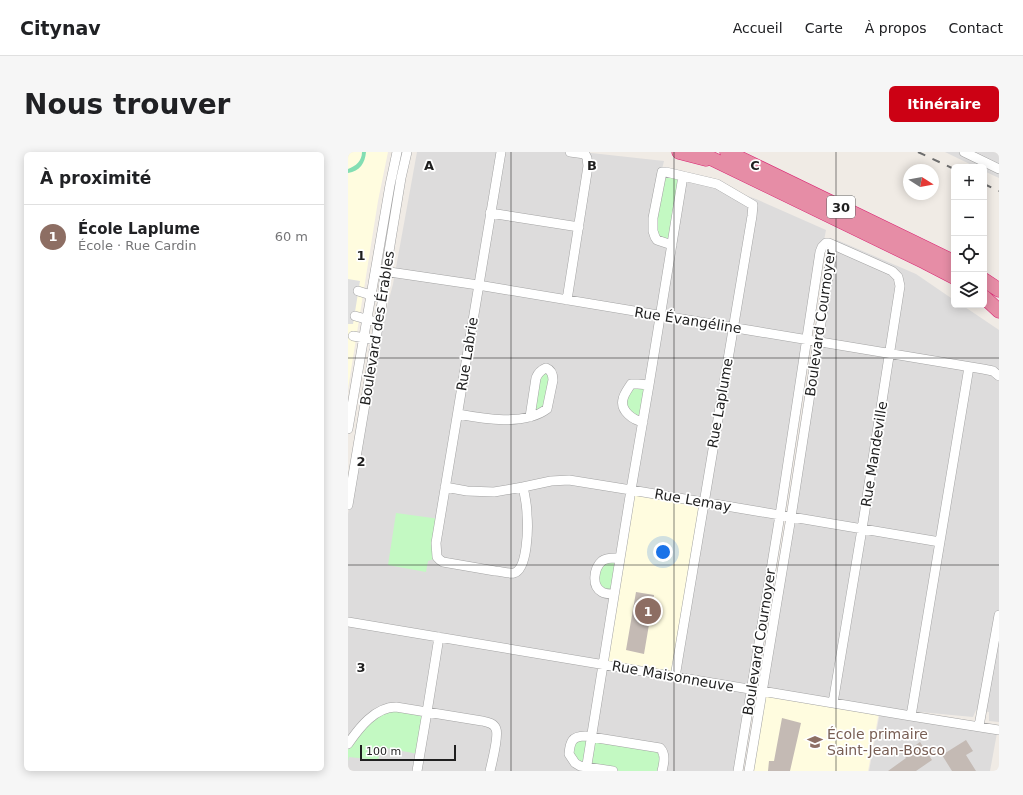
<!DOCTYPE html>
<html lang="fr">
<head>
<meta charset="utf-8">
<style>
  :root { --surface:#fff; --page:#f6f6f6; --text:#202124; --muted:#757577; --line:#e0e0e0; --accent:#cc0114 }
  body { margin:0; font-family:"DejaVu Sans",sans-serif; background:var(--page); color:var(--text) }
  .controls { position:absolute; right:12px; top:12px; display:grid; overflow:hidden; border-radius:6px; box-shadow:0 2px 10px #0003 }
  .controls button { width:36px; height:36px; display:grid; place-items:center; padding:0; border:0; border-bottom:1px solid var(--line); background:var(--surface); color:var(--text); font:20px sans-serif }
  .compass { position:absolute; left:555px; top:12px; width:36px; height:36px; border-radius:50%; background:var(--surface); box-shadow:0 2px 10px #0003; rotate:101deg }
  .scale { position:absolute; left:12px; bottom:10px; width:96px; box-sizing:border-box; padding-left:4px; border:2px solid #1f1f1f; border-top:0; font-size:11px; line-height:14px; white-space:nowrap; color:#1f1f1f; -webkit-text-stroke:3px #fff; paint-order:stroke }
  .you { position:absolute; left:315px; top:400px; width:14px; height:14px; margin:-10px; border:3px solid #fff; border-radius:50%; background:#1a73e8; box-shadow:0 0 0 6px #1a73e833 }
  .badge { display:grid; place-items:center; width:26px; height:26px; border-radius:50%; background:var(--accent); color:#fff; font-size:13px; font-weight:700 }
  .pin { position:absolute; translate:-50% -50%; border:2px solid #fff; box-shadow:0 1px 4px #0006 }
  .list { margin:0; padding:0; list-style:none }
  h2 { display:flex; justify-content:space-between; align-items:center; height:52px; margin:0; padding:0 16px; font-size:17px }
  h2 small { font-size:13px; font-weight:400; color:var(--muted) }
  .list li { display:grid; grid-template-columns:26px 1fr auto; gap:12px; align-items:center; box-sizing:border-box; height:64px; padding:0 16px; border-top:1px solid var(--line) }
  .list b { display:block; font-size:15px; white-space:nowrap }
  .list p { margin:0; font-size:13px; white-space:nowrap; color:var(--muted) }
  .list em { font-size:13px; font-style:normal; color:var(--muted) }
  .icon { flex:none; width:22px; height:22px; fill:none; stroke:currentColor; stroke-width:2; stroke-linecap:round; stroke-linejoin:round }
  .map { position:relative; flex:none; width:651px; height:619px; overflow:hidden; border-radius:6px }
  header { display:flex; align-items:center; gap:24px; box-sizing:border-box; height:56px; padding:0 20px; background:var(--surface); border-bottom:1px solid var(--line) }
  header strong { font-size:19px }
  nav { display:flex; gap:22px; margin-inline-start:auto; font-size:14px }
  .intro { display:flex; align-items:center; justify-content:space-between; box-sizing:border-box; height:96px; padding:0 24px }
  h1 { margin:0; font-size:28px }
  .button { padding:10px 18px; border-radius:6px; background:var(--accent); color:#fff; font-size:14px; font-weight:700 }
  main { display:flex; gap:24px; padding:0 24px }
  aside { flex:1; background:var(--surface); border-radius:6px; box-shadow:0 2px 10px #0003 }
  .map>svg:first-child { display:block }
</style>
</head>
<body>
<header>
<strong>Citynav</strong>
<nav><a>Accueil</a><a>Carte</a><a>À propos</a><a>Contact</a></nav>
</header>
<div class="intro"><h1>Nous trouver</h1><a class="button">Itinéraire</a></div>
<main>
<aside>
<h2>À proximité<small></small></h2>
<ul class="list">
<li><span class="badge" style="background:#8d6e63">1</span><div><b>École Laplume</b><p>École · Rue Cardin</p></div><em>60 m</em></li>
</ul>
</aside>
<div class="map">
<svg width="651" height="619" viewBox="0 0 651 619">
  <rect width="100%" height="100%" fill="#f0ebe5"/>
  <path fill="#dddcdc" d="M69 0H234L316 9 314 17 323 93 292 271 243 578 232 581 238 619H0V362L26 204 45 132Z
    M597 0H651V26L636 19V15H628Z
    M336 22 408 47 478 78 457 186 388 619H315L244 585Z
    M489 88 568 122 606 148V153H614L651 178V570L641 569V560L628 558 625 565 561 559 417 536 474 188Z
    M532 560 649 581 642 619H521Z"/>
  <path fill="#fffcdf" d="M0 0H40L30 49 0 237Z
    M284 340 353 351 325 523 256 512Z
    M416 542 531 560 520 619H403Z"/>
  <path fill="#c3f9c2" d="M313 22 335 24 323 92 307 85Z
    M195 218 204 224 198 256 183 264 189 226Z
    M299 234 292 270 287 268 275 245 280 237Z
    M48 361 92 367 88 406 80 409 78 420 40 413Z
    M270 406 265 441 251 437V413Z
    M35 558 77 561 70 602 33 595 30 608 1 605 0 609V591Z
    M228 585 312 601 313 619H271L236 614 222 605Z"/>
  <path fill="#83deb3" d="M14 0H18C17 11 12 19 0 21V17C8 14 14 9 14 0Z"/>
  <path fill="#dfdfdf" d="M0 127 12 129 5 172H0Z"/>
  <path fill="#c4bab4" d="M288 440 306 443 296 502 278 498Z
    M434 566 453 571 442 619H420L421 609H426Z
    M618 588 625 599 618 603 628 619H604L594 603Z
    M572 590 584 608 568 619H540L558 606 555 602Z"/>
  <g fill="none" stroke-linecap="round" stroke-linejoin="round">
    <g stroke="#a3a3a3" stroke-width="10">
      <path id="minor" d="M153 0 88 391 89 405 92 408 95 410C113 413 130 416 147 419 153 419 160 422 166 421 180 417 180 374 179 363 179 354 177 344 175 335
        M616 0 651 17
        M142 61 231 75
        M324 93 309 88 307 85 305 79V66L314 20H318L369 32 405 53 404 64 327 525
        M28 118 130 133 635 217 645 219 651 224
        M10 139 29 145
        M219 148 240 14 239 6 237 2 222 0
        M7 164 25 169
        M5 184 22 187
        M110 262C136 267 176 274 199 257L205 228C205 222 203 218 198 216 193 218 190 221 188 226L182 265
        M295 270C285 268 272 259 275 247 276 242 280 237 283 232H290L301 233
        M0 277 42 33 49 0
        M97 335 119 339 146 340 175 335 203 329 221 328 283 338 592 390
        M0 353 34 151 36 130 53 26 59 0
        M266 442C262 442 257 442 254 440 243 434 246 416 254 409 259 405 266 406 272 406
        M0 470 563 564 651 578
        M563 564 621 215
        M631 574 651 463
        M0 592C11 576 27 555 48 555L134 569C139 570 146 571 148 577 151 584 144 610 142 619
        M69 619 79 560 91 485
        M238 619 283 338 301 233 335 24
        M265 619 232 614 227 611 221 602C222 590 224 584 237 584L312 596C318 602 316 611 314 619
        M390 619 432 363 472 100 474 95 478 91H481L544 119 550 125 552 134 514 377 485 551
        M401 619 443 365 485 93"/>
    </g>
    <g stroke="#da2674" stroke-width="15">
      <path id="highway" d="M331 0 358 7
        M350 0 577 110 606 125
        M379 0 567 91 606 110
        M636 128 651 138
        M636 145 651 159"/>
    </g>
    <use href="#minor" stroke="#fff" stroke-width="9"/>
    <use href="#highway" stroke="#e68da6" stroke-width="14"/>
    <path stroke="#6d6d6d" stroke-width="2" stroke-dasharray="8 8" stroke-linecap="butt" d="M570 0 606 17
      M636 32 651 39"/>
  </g>
  <path fill="none" stroke="#1f1f1f" stroke-width="1" stroke-opacity="0.55" d="M163 0V619M326 0V619M488 0V619M0 206H651M0 413H651"/>
  <defs>
    <g id="school-bare" transform="scale(1.2)"><path d="M0-5L7-2L0 1L-7-2ZM-4 1L0 2.5L4 1V4Q0 6-4 4Z" fill="#8d6e63" stroke="#fff" stroke-width="2.5" paint-order="stroke"/></g>
  </defs>
  <g fill-rule="evenodd">
    <use href="#school-bare" x="467" y="590"/>
  </g>
  <g text-anchor="middle" dominant-baseline="central" stroke-width="3.5" stroke-linejoin="round" paint-order="stroke">
    <rect fill="#fff" stroke="#626262" stroke-width="1" x="479" y="44" width="28" height="22" rx="3"/>
    <g font-size="13" font-weight="bold" fill="#1f1f1f">
      <text x="493" y="55">30</text>
    </g>
    <g font-size="14" fill="#1f1f1f" stroke="#fff">
      <text transform="translate(340 168) rotate(9)">Rue Évangéline</text>
      <text transform="translate(472 171) rotate(-82)">Boulevard Cournoyer</text>
      <text transform="translate(29 176) rotate(-81)">Boulevard des Érables</text>
      <text transform="translate(119 202) rotate(-81)">Rue Labrie</text>
      <text transform="translate(372 251) rotate(-80)">Rue Laplume</text>
      <text transform="translate(526 302) rotate(-81)">Rue Mandeville</text>
      <text transform="translate(345 348) rotate(10)">Rue Lemay</text>
      <text transform="translate(411 490) rotate(-81)">Boulevard Cournoyer</text>
      <text transform="translate(325 524) rotate(10)">Rue Maisonneuve</text>
    </g>
    <g font-size="14" fill="#785e54" stroke="#fff" text-anchor="start">
      <text x="479" y="582">École primaire<tspan x="479" dy="16">Saint-Jean-Bosco</tspan></text>
    </g>
  </g>
  <g font-size="13" text-anchor="middle" font-weight="bold" fill="#1f1f1f" stroke="#fff" stroke-width="3.5" stroke-linejoin="round" paint-order="stroke">
    <text x="81" y="18">A</text>
    <text x="244" y="18">B</text>
    <text x="407" y="18">C</text>
    <text x="13" y="108">1</text>
    <text x="13" y="314">2</text>
    <text x="13" y="520">3</text>
  </g>
</svg>
<div class="controls">
<button>+</button>
<button>−</button>
<button><svg class="icon" aria-label="locate" viewBox="0 0 24 24"><circle cx="12" cy="12" r="6"/><path d="M12 2v4M12 18v4M2 12h4M18 12h4"/></svg></button>
<button><svg class="icon" aria-label="layers" viewBox="0 0 24 24"><path d="M12 4l9 5-9 5-9-5zM3 14l9 5 9-5"/></svg></button>
</div>
<svg class="compass" viewBox="-18 -18 36 36"><path d="M0-13l5 13h-10z" fill="#e53935"/><path d="M0 13l5-13h-10z" fill="#757577"/></svg>
<div class="scale">100 m</div>
<div class="you"></div>
<div class="pin badge" style="left:300px;top:459px;background:#8d6e63">1</div>
</div>
</main>
</body>
</html>
